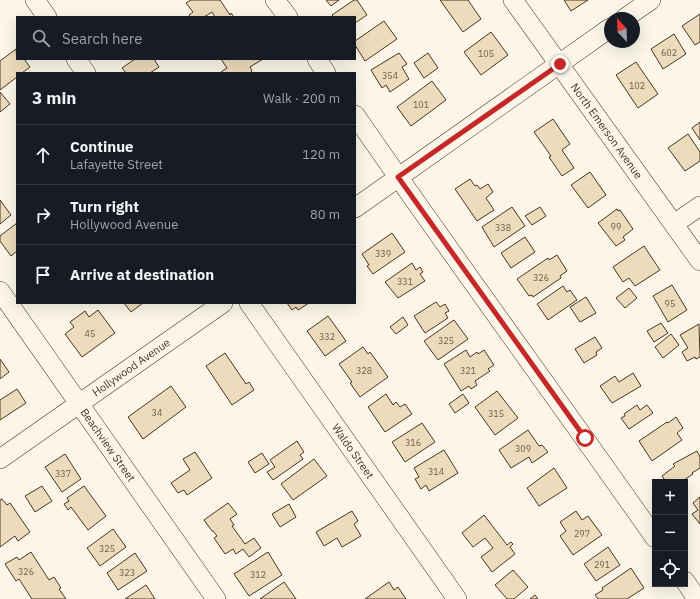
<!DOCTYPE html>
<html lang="en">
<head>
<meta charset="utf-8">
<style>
  :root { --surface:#171b24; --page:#242831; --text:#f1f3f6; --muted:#9ea1a6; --line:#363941 }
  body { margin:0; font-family:"IBM Plex Sans",sans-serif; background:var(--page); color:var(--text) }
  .controls { position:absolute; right:12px; bottom:12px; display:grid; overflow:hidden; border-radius:0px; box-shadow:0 4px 16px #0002 }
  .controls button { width:36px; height:36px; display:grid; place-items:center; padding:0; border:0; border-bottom:1px solid var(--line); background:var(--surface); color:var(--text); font:20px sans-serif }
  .compass { position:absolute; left:604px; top:12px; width:36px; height:36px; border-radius:50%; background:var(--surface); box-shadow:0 4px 16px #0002; rotate:338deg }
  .stop { position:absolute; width:12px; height:12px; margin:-9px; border:3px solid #c62828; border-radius:50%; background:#fff }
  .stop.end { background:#c62828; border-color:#fff; box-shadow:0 1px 4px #0008 }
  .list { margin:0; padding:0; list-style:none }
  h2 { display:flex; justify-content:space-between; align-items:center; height:52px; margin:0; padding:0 16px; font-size:17px }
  h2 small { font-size:13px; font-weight:400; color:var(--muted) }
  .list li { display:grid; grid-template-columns:26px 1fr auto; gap:12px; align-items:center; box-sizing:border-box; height:60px; padding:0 16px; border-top:1px solid var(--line) }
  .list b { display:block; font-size:15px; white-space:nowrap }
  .list p { margin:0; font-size:13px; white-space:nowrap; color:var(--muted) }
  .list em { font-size:13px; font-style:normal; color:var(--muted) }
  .icon { flex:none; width:22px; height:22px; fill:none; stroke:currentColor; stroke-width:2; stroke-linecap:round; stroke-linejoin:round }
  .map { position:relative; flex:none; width:700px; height:599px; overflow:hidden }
  .search { position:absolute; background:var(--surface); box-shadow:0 4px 16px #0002; left:16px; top:16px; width:340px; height:44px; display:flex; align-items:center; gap:10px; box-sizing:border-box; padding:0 14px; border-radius:0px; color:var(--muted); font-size:15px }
  .panel { position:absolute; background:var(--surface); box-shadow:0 4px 16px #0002; left:16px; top:72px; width:340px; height:232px; border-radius:0px }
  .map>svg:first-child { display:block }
</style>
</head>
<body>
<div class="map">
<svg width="700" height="599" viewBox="0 0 700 599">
  <rect width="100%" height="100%" fill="#fbf6e9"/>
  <path fill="#ecdcbc" stroke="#4a3520" d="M191 0H220L230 15 231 13 234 17H215L212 12 204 17H190L189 15 193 12 186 3Z
    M326 0H339L331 6Z
    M354 0H357L367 15 355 23V17H334L332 15Z
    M440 0H468L481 19 463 32Z
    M564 0H588L571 11Z
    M700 14V42L695 45 682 26Z
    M384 21 397 39 365 61 355 45V41Z
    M491 32 508 55 481 75 464 52Z
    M674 34 686 54 663 69 651 49Z
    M16 49 17 59H24L30 67 22 73H17V77L0 90V61Z
    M399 53 407 64 402 67 409 79 390 92 386 85 382 88 371 70Z
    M428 53 438 68 424 78 414 63Z
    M135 59H154L159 67 150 73H126L122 68Z
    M221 59H263L250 67 252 71 250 73H222L221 72 227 68Z
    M636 62 658 94 638 108 616 75Z
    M432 81 446 100 411 126 397 107Z
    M0 92 10 104 0 112Z
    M553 119 570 144 562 150 574 168 562 176 549 157 551 156 534 132Z
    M700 122V140L692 128Z
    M688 134 700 152V161L685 171 668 148Z
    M590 172 606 195 588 208 571 185Z
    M470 179 475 186 477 185 480 189 488 184 493 192 486 198 494 210 477 221 455 189Z
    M0 200 11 215 0 224Z
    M512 207 525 226 494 247 482 227Z
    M540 207 546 216 532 225 525 216Z
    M617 209 618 211 620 210 633 229 623 237 625 240 616 246 598 223Z
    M17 223V251L11 256 0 241V236Z
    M392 233 405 252 373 274 367 266 369 265 362 254Z
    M525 237 535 252 511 268 501 253Z
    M644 246 660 270 635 286 629 278 623 282 613 267Z
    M557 255 567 271 560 276 561 278 533 297 532 295 529 296 517 279 548 258 549 260Z
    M412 263 416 270 420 267 423 272 420 274 425 281 398 298 385 282Z
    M672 285 687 310 668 322 653 296Z
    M563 286 567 292 570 290 577 300 548 320 537 304Z
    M629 288 637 298 625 308 616 298Z
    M586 297 596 313 580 322 570 307Z
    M436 302 440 307 445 304 449 311 445 313 448 318 425 333 414 316Z
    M124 303H143L131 312Z
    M287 303H309L298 310 296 307 292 310Z
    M98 310 115 333 82 357 65 334 74 327 70 322 85 311 89 317Z
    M328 316 346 341 325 356 307 331Z
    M403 317 408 325 396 334 390 327Z
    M454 320 468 339 438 360 424 341Z
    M661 323 668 333 654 342 647 331Z
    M699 324 700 357 696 359 695 357 687 361 682 352 688 348 680 335Z
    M671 334 679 345 663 358 655 347Z
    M595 337 602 348 596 352 597 355 584 363 575 349Z
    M363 347 368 354 370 352 388 377 360 397 350 383 352 382 339 364Z
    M466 350 470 357 477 352 478 354 484 350 494 365 488 369 490 371 475 381 477 385 471 389 469 386 461 391 444 364Z
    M225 353 246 384 249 382 254 390 232 405 206 366Z
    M0 359 9 372 0 379Z
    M633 373 641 386 612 403 600 386 615 376 619 382Z
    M171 386 186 407 143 439 128 417Z
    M17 389 26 403 0 420V400Z
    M497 391 518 418 495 435 475 407Z
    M386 394 393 405 396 402 400 407 405 404 412 414 385 432 368 407Z
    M463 394 469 403 455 413 449 404Z
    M637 405 640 410 647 405 653 413 629 429 621 418 625 416 624 414Z
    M676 417 683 428 677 433 682 440 652 461 639 441 667 422 668 423Z
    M422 423 435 442 405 462 392 442Z
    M528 430 539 446 542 445 548 452 532 463 529 457 511 468 499 450Z
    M297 441 304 452 300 455 303 459 273 480 267 472 275 467 270 460Z
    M444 450 458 473 429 491 426 485 421 489 415 479 419 477 414 468Z
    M697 451 700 457V468L692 473 693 474 681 482H666L662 476 675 466 673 464Z
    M195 452 212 478 187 495 184 490 178 493 171 483 190 470 183 459Z
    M262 453 269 464 255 473 248 462Z
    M65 454 81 479 62 492 45 467Z
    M314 459 327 476 293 500 281 484Z
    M554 468 567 488 539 506 527 488Z
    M42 486 52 501 35 512 25 496Z
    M84 486 106 516 88 530 71 507 68 510 64 504 69 501 67 498Z
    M700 497V524L692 514 698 510 693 503Z
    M2 499 7 505 10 503 30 532 18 541 15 536 0 547V500Z
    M228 503 237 514 230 519 234 525 232 526 245 544 254 538 261 548 249 557 243 549 236 554 233 549 225 554 214 538 217 536 213 531H212L204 520Z
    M289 504 296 517 280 527 272 514Z
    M352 511 358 521 354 524 361 536 342 547 337 538 324 546 316 532Z
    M576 511 582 520 588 516 602 535 573 555 560 536 566 531 560 522Z
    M484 515 507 545 511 542 513 544 510 547 515 554 492 572 481 557 493 548 485 538 473 547 462 533Z
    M113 529 126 547 100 566 87 548Z
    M608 547 620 565 596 581 584 564Z
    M31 552 49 580 54 577 61 588 59 589 66 599H32L19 579 16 581 5 564 17 557 19 560Z
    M268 552 282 575 249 596 234 574Z
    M135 553 147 571 118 590 107 573Z
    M631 568 644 588 627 599H598L595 595 603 590 602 588Z
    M513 570 528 587 514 599H507L495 585Z
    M284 582 296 599H260Z
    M389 582 394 590 398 587 406 599H365Z
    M146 585 155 599H125Z
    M535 595 538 599H530Z"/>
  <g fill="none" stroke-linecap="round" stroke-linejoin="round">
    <g stroke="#4a3520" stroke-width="20">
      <g id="minor">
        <path d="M35 0 47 17"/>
        <path d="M275 0 288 17"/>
        <path id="s1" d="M513 0 700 261"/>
        <path d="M625 18 651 0"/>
        <path d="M76 59 86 73"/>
        <path d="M317 59 326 73"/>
        <path d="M355 115C453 257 556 397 655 538"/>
        <path d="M355 208 610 28"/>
        <path d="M674 224 700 206"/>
        <path id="s2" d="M0 291 216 599"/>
        <path id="s3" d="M249 303 457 599"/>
        <path id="s4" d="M0 459 223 303"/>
        <path d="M685 581 697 599"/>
      </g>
    </g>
    <use href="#minor" stroke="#fbf6e9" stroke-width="19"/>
  </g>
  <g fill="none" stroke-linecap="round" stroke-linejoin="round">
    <path stroke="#c62828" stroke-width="5" d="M560 64 398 177 585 438"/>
  </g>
  <g text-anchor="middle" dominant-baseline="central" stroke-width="3" stroke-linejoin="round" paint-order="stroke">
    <g font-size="9" fill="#725f47">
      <text x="669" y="52">602</text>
      <text x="486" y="53">105</text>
      <text x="390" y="75">354</text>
      <text x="637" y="85">102</text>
      <text x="421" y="104">101</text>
      <text x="616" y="226">99</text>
      <text x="503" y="227">338</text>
      <text x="383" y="253">339</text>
      <text x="541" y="277">326</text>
      <text x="405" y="281">331</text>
      <text x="670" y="303">95</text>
      <text x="90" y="333">45</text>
      <text x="327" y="336">332</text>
      <text x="446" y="340">325</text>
      <text x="364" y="370">328</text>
      <text x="468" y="370">321</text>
      <text x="157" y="412">34</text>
      <text x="496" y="413">315</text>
      <text x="413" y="442">316</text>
      <text x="523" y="448">309</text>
      <text x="436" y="471">314</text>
      <text x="63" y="473">337</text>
      <text x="582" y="533">297</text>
      <text x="107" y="548">325</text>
      <text x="602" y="564">291</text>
      <text x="26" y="571">326</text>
      <text x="127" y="572">323</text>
      <text x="258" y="574">312</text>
    </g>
    <g font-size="11" fill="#4a3520" stroke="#fbf6e9">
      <text stroke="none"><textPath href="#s1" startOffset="161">North Emerson Avenue</textPath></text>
      <text stroke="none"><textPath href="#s4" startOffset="160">Hollywood Avenue</textPath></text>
      <text stroke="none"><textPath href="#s2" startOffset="188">Beachview Street</textPath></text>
      <text stroke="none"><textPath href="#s3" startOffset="181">Waldo Street</textPath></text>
    </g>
  </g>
</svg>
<div class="controls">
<button>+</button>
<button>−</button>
<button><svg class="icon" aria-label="locate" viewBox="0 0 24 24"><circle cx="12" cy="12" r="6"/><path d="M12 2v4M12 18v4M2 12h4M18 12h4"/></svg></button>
</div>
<svg class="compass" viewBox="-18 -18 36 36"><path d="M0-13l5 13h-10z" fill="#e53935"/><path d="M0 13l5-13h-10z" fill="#9ea1a6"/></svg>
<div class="stop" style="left:585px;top:438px"></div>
<div class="stop end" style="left:560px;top:64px"></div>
<div class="search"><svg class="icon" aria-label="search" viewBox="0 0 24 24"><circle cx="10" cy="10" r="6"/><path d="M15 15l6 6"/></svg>Search here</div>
<section class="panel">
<h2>3 min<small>Walk · 200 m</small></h2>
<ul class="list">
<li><svg class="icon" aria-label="ahead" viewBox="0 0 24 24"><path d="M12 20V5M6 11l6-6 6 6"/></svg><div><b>Continue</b><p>Lafayette Street</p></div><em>120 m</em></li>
<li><svg class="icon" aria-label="right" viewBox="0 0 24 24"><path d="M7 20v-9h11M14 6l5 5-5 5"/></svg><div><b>Turn right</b><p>Hollywood Avenue</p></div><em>80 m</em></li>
<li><svg class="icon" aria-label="arrive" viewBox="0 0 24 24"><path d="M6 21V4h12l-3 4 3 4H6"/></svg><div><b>Arrive at destination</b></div></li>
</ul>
</section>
</div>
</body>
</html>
